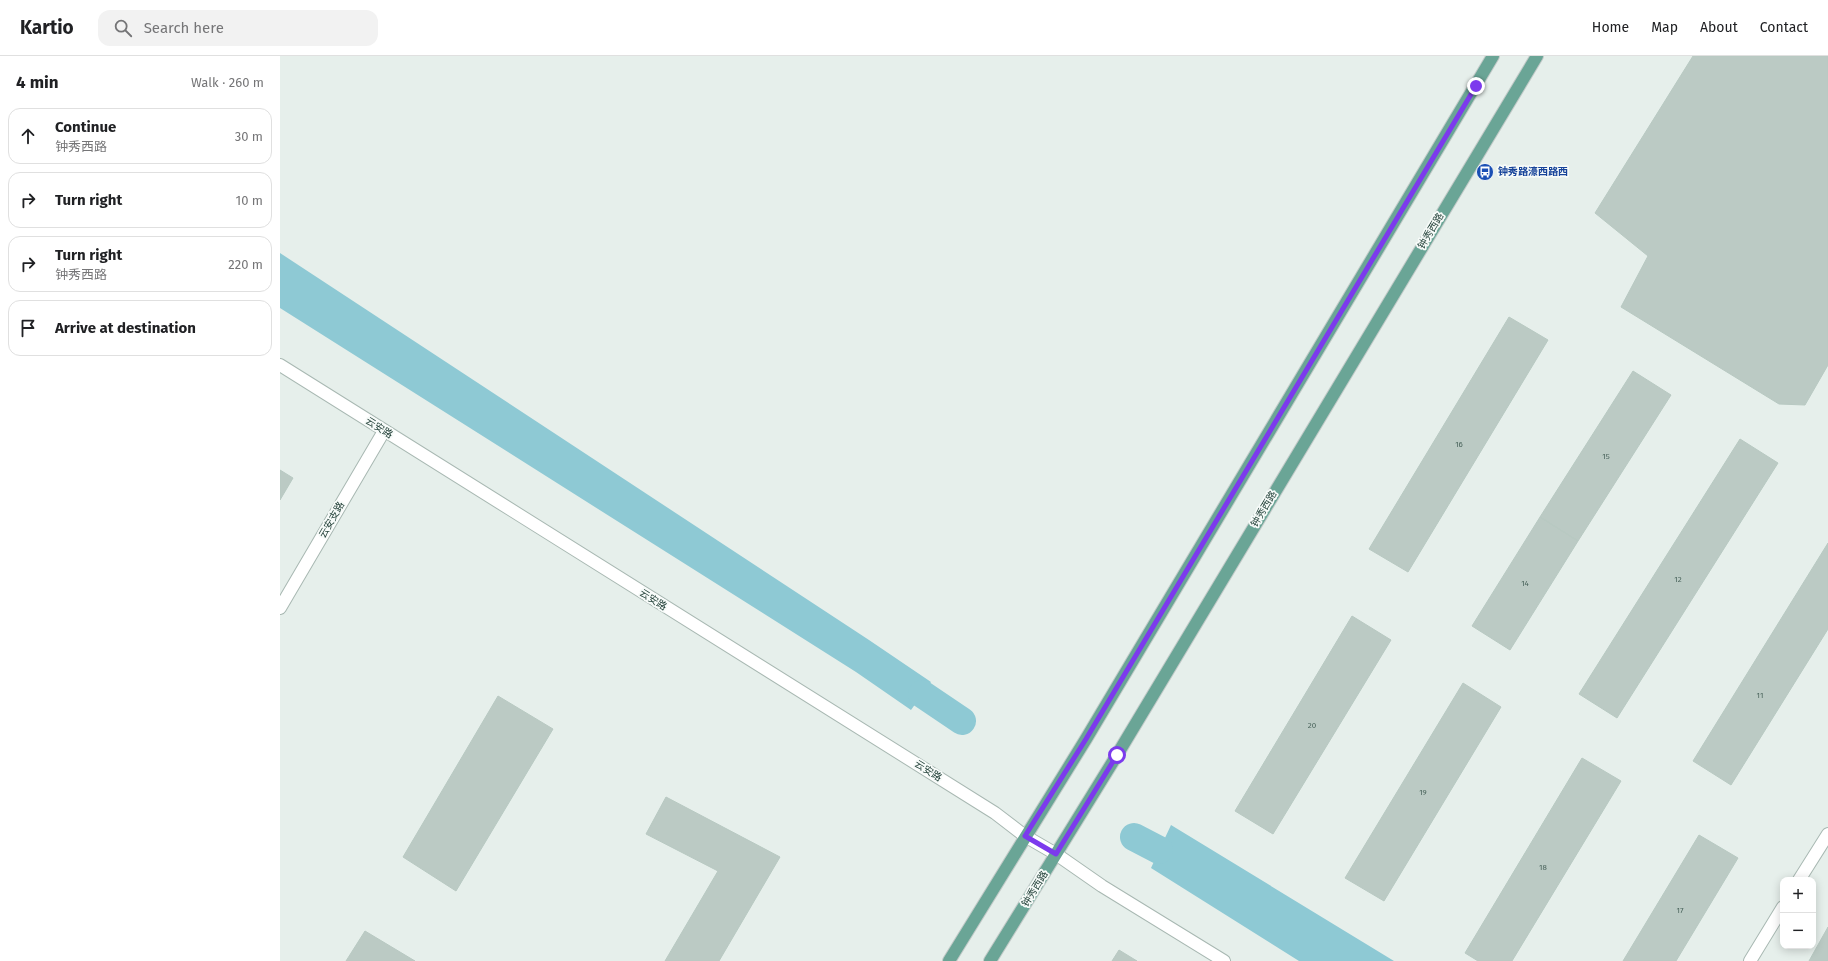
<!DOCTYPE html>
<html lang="en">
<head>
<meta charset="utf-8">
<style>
  :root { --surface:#fff; --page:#f2f2f2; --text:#202124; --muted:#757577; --line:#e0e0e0 }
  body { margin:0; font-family:"Fira Sans","Noto Sans SC",sans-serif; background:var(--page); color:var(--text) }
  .controls { position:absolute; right:12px; bottom:12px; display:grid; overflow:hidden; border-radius:8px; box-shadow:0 2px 10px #0003 }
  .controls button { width:36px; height:36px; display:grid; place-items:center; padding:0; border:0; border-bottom:1px solid var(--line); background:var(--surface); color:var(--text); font:20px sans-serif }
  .stop { position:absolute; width:12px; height:12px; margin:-9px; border:3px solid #7c3aed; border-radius:50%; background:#fff }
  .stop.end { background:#7c3aed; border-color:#fff; box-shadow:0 1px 4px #0008 }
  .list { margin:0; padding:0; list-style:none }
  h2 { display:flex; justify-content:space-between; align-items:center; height:52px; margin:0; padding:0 16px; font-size:17px }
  h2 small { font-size:13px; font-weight:400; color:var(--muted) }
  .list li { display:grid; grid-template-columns:26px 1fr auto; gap:12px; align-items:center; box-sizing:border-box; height:56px; margin:0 8px 8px; padding:0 8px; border:1px solid var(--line); border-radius:12px }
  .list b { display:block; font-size:15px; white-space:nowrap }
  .list p { margin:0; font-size:13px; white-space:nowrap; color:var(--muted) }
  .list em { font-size:13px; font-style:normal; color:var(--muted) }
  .icon { flex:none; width:22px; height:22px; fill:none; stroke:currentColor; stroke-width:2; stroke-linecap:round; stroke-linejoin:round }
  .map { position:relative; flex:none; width:1548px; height:905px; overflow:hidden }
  header { display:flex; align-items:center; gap:24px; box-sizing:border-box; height:56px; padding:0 20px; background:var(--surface); border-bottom:1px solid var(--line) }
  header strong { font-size:19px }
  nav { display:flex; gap:22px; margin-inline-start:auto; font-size:14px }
  .search { width:280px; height:36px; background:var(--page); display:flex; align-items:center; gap:10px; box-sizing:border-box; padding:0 14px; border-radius:12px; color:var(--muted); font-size:15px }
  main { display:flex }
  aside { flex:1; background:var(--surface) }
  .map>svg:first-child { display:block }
</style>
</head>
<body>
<header>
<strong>Kartio</strong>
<div class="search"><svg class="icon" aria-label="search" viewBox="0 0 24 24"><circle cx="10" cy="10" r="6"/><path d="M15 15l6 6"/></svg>Search here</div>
<nav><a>Home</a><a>Map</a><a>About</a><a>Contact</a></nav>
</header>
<main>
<aside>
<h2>4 min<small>Walk · 260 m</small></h2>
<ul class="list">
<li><svg class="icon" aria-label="ahead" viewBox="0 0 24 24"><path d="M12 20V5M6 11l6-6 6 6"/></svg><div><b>Continue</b><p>钟秀西路</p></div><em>30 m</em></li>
<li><svg class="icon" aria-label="right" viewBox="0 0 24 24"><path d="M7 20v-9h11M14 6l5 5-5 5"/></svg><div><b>Turn right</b></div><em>10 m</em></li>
<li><svg class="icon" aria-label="right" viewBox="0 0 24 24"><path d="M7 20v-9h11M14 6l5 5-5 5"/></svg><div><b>Turn right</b><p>钟秀西路</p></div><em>220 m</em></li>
<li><svg class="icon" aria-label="arrive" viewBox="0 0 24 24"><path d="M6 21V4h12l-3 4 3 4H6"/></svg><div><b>Arrive at destination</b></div></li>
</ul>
</aside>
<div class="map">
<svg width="1548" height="905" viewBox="0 0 1548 905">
  <rect width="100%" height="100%" fill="#e6efeb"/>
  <path fill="#8ec9d4" d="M0 197 589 584 651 626 631 654 576 616 0 252Z
    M891 769 1114 905H1019L871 812Z"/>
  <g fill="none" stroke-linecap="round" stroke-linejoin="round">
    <path stroke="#8ec9d4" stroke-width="28" d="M642 638 682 665
      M854 781 879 794"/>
  </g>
  <path fill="#bbcac4" stroke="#b8c9c2" d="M1413 0H1548V309L1525 349 1499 348 1341 251 1368 200 1315 157Z
    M1229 261 1268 284 1128 516 1089 493Z
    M1353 315 1391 339 1298 485 1260 461Z
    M1460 383 1498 407 1337 662 1299 638Z
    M0 414 13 422 0 444Z
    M1260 461 1298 485 1230 594 1192 570Z
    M1548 487V573L1451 729 1413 705Z
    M1072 560 1111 584 993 778 955 755Z
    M1183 627 1221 651 1104 845 1065 822Z
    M218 640 273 673 176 835 123 801Z
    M1302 702 1341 725 1232 905H1198L1185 897Z
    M386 741 500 801 439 905H385L438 815 366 778Z
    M1419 779 1458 802 1396 905H1343Z
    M1548 871V905H1529Z
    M85 875 135 905H66Z
    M839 894 857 905H832Z"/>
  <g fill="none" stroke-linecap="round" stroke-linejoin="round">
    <g stroke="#a8b8b2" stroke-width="14">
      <path id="minor" d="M0 309 715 757 745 780 776 798 822 830 944 905
        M0 552 104 375
        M1519 824 1548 778
        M1470 905 1503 851"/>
    </g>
    <g stroke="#c2cac8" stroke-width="14">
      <path id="major" d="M669 905 806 683 1213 0
        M710 905 837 699 1257 0"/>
    </g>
    <use href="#minor" stroke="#fff" stroke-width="12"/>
    <use href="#major" stroke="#6aa596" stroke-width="12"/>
  </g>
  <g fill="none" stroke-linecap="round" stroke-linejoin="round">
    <path stroke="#7c3aed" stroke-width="5" d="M837 699 776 798 745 780 806 683 1196 30"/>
  </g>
  <defs>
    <g id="bus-disc" transform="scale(0.9)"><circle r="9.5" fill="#1a4fb4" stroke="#f7fbf9"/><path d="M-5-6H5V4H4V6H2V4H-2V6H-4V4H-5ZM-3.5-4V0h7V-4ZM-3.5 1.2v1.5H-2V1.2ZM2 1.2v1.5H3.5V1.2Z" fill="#fff"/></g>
  </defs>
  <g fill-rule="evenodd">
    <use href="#bus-disc" x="1205" y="116"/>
  </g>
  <g text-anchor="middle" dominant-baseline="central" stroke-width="3.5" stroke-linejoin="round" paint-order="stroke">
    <g font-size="8" fill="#4a645c">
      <text x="1179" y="388">16</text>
      <text x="1326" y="400">15</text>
      <text x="1398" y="523">12</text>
      <text x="1245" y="527">14</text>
      <text x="1480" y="639">11</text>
      <text x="1032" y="669">20</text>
      <text x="1143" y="736">19</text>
      <text x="1263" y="811">18</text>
      <text x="1400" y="854">17</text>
    </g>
    <g font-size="10" font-weight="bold" fill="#164399" stroke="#f7fbf9" text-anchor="start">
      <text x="1218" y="116">钟秀路濠西路西</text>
    </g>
    <g font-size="10" fill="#24423a" stroke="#f7fbf9">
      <text transform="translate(1151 175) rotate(-59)">钟秀西路</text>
      <text transform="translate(99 372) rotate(32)">云安路</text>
      <text transform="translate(984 453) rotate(-59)">钟秀西路</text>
      <text transform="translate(52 464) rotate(-60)">云安支路</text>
      <text transform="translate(373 544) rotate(32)">云安路</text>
      <text transform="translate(648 715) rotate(32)">云安路</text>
      <text transform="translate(755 833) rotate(-58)">钟秀西路</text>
    </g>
  </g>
</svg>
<div class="controls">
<button>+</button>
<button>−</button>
</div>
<div class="stop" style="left:837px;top:699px"></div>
<div class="stop end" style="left:1196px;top:30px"></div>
</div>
</main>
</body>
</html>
